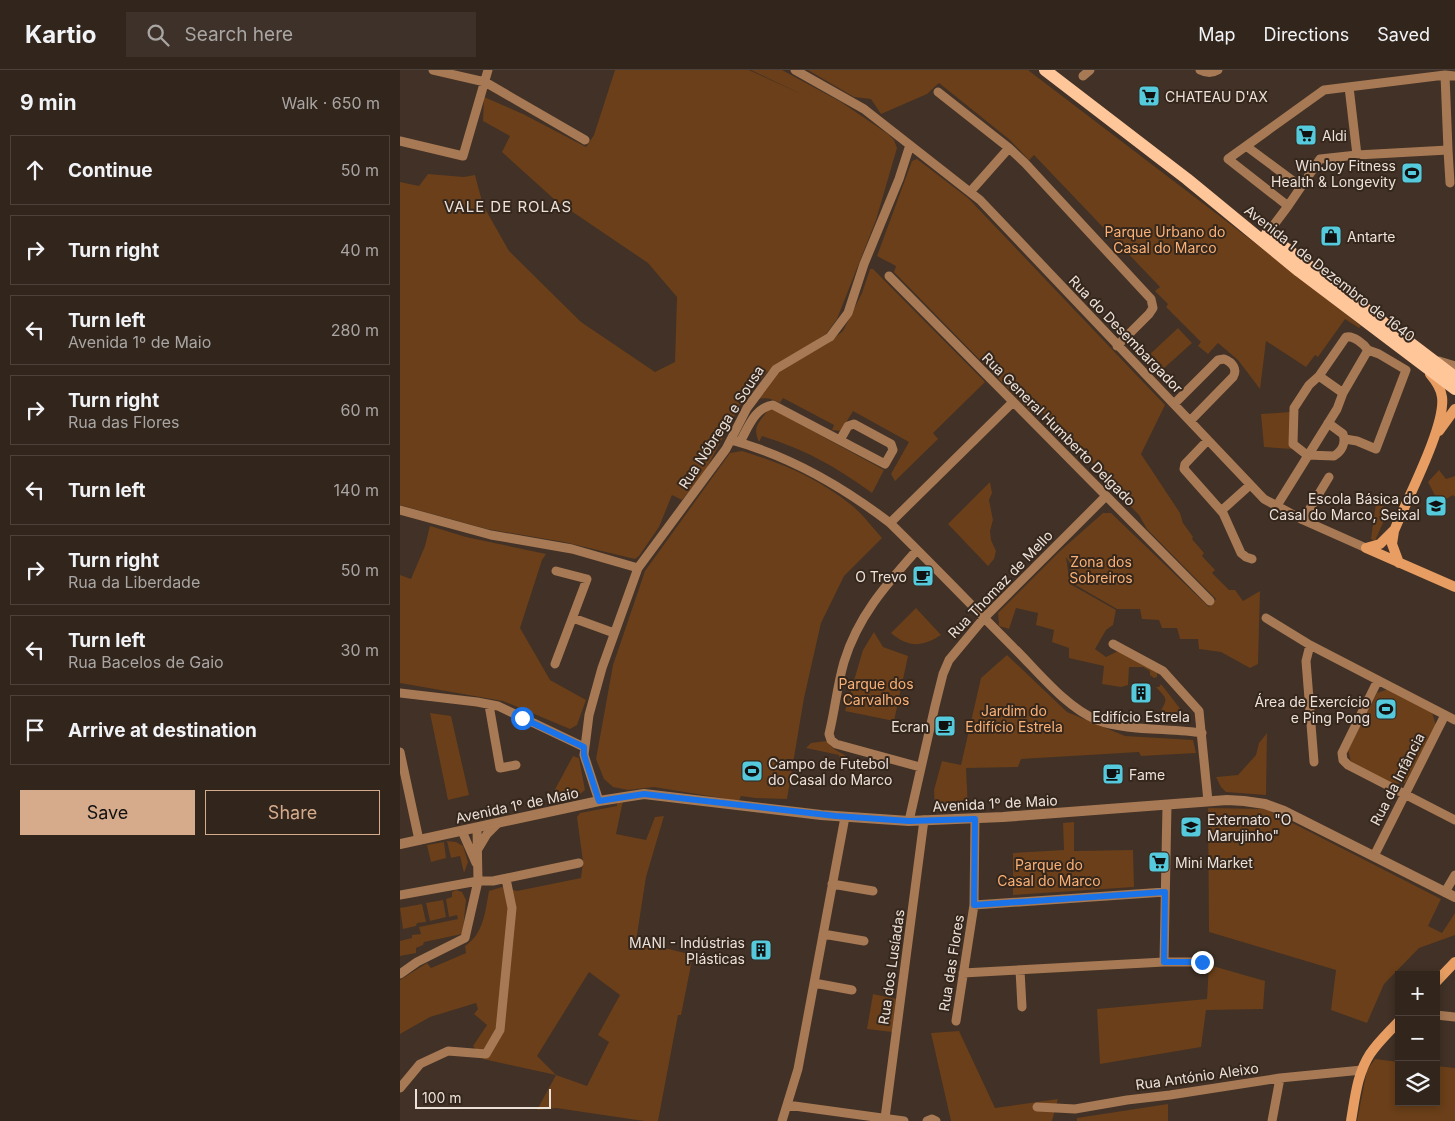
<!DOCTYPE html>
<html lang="en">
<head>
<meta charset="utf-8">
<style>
  :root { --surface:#31251c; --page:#3d3129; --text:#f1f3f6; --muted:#a8a5a3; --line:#4c423b; --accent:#d6ab8b }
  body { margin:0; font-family:Inter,sans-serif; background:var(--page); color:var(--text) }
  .controls { position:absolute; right:15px; bottom:15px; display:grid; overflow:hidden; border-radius:0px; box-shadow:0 2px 8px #0003 }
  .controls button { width:45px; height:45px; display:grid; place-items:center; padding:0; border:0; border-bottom:1px solid var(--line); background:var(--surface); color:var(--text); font:25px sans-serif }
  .scale { position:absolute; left:15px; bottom:12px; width:136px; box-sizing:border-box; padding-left:5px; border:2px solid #ebe1d9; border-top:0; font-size:14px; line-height:18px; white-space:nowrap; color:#ebe1d9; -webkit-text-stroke:4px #36271c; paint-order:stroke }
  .stop { position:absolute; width:15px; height:15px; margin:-11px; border:4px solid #1a73e8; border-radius:50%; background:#fff }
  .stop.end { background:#1a73e8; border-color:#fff; box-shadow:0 1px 5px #0008 }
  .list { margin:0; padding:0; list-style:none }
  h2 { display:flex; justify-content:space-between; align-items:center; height:65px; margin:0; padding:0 20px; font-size:21px }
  h2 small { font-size:16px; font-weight:400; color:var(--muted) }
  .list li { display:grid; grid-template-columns:32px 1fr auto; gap:15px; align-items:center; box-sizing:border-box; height:70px; margin:0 10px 10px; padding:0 10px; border:1px solid var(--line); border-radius:0px }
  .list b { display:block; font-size:19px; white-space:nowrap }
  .list p { margin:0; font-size:16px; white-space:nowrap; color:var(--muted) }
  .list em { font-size:16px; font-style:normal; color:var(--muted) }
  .actions { display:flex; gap:10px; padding:15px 20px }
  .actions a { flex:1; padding:11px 0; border:1px solid var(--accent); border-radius:0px; text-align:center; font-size:18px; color:var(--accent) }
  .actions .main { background:var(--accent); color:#111 }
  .icon { flex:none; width:28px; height:28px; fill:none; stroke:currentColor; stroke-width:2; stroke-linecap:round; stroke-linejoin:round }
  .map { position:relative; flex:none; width:1055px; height:1051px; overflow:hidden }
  header { display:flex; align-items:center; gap:30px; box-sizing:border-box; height:70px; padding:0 25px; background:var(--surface); border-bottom:1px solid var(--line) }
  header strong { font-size:24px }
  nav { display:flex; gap:28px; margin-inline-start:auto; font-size:18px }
  .search { width:350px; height:45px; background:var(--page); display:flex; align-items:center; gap:12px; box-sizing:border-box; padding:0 18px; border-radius:0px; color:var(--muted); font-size:19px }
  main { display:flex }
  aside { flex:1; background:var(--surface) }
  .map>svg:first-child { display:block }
</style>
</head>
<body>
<header>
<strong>Kartio</strong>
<div class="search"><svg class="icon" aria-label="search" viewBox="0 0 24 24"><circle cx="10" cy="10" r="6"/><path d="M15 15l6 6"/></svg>Search here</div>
<nav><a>Map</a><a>Directions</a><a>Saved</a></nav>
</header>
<main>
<aside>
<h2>9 min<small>Walk · 650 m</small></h2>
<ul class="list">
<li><svg class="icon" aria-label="ahead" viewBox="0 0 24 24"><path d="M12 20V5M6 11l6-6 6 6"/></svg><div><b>Continue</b></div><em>50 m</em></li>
<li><svg class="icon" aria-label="right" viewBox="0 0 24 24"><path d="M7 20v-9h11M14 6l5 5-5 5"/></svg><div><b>Turn right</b></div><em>40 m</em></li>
<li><svg class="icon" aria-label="left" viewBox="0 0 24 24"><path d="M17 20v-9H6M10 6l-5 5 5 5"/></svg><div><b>Turn left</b><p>Avenida 1º de Maio</p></div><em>280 m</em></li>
<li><svg class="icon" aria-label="right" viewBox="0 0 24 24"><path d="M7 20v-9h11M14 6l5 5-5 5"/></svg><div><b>Turn right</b><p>Rua das Flores</p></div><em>60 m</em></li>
<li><svg class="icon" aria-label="left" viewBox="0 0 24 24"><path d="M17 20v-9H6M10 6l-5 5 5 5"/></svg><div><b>Turn left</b></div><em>140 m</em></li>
<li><svg class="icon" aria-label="right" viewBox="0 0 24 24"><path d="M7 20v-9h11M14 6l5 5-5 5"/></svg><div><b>Turn right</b><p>Rua da Liberdade</p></div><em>50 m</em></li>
<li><svg class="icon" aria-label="left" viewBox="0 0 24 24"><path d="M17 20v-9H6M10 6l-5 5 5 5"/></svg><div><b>Turn left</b><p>Rua Bacelos de Gaio</p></div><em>30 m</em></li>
<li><svg class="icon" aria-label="arrive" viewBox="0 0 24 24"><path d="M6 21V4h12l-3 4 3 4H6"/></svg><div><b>Arrive at destination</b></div></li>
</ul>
<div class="actions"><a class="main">Save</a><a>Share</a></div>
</aside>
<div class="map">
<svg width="1055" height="1051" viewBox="0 0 1055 1051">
  <rect width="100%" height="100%" fill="#413126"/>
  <path fill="#6a3f19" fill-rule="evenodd" d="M215 0H349L403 25 351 0H382L441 32 488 64 494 70 497 78 476 150 437 249 426 264 367 302 342 332 305 401 282 430 272 425 259 457 239 486 235 489 164 472 87 459 0 435V112L19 116 28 104 64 107 75 105 83 135 109 181 181 252 255 302 275 292 277 227 248 193 155 130 102 82 110 66 83 51 84 27 123 44 186 77 194 65Z
    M408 0H628L876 189 961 256 959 258 945 249 918 287 915 285 906 297 866 271 860 319 838 290 818 273 808 284 798 276 801 272 766 237 768 234 755 221 760 217 634 85 629 90 610 70 539 13 527 24 481 44 471 29 454 27Z
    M517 89 568 128 765 335 741 384 780 443 783 453 793 467 792 469 804 483 802 486 815 500 812 503 829 520H835L843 531 860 521 858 594 850 598 821 582 799 579 798 569H780L777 558H762L759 550 742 549 740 539H717L672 513 670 493 666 487 670 514 716 540 713 555 706 560 695 579 706 587 718 581 757 601V607L754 608 750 605V601L743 597H729L728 615 721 617 702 614 704 596 669 588V578L652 572 654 560 636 555 638 543 616 538 609 559 599 556 598 543 660 481 703 443H711L809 537 816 529 747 459 739 445 701 406 703 403 639 339 632 343 494 202 496 196 477 186 512 91Z
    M470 199H473L585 312 533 363 538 369 495 411 491 404 509 372 453 341 441 361 432 360 434 355 383 328 380 333C370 327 363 327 352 331L379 301 427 274 443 261 462 223Z
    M778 258 792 273 762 300 748 286Z
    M368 340H374L484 400 472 423C435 396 406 380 362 366L359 372C352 356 359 353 368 340Z
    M890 342V375L892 379 864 377 861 344Z
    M342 381C381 393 418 408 450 434 462 443 472 457 482 468L444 506 421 553 404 628 387 729 355 728 341 726 339 731 254 717 228 720 213 717 204 709 196 689 213 595 245 501 330 383Z
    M1039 400 1046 409 1055 406V427L1053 425 1039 433 1028 412Z
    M590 412 592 423 589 430 593 450 590 461 591 470 596 481 594 489 588 496 548 454Z
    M976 433 989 439 975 471 971 469Z
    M30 456 66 467 146 484 142 490 120 558 150 610 186 630 177 655 170 659 103 631 0 613V505L11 509 25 476Z
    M516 538 541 565C522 577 509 578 491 563Z
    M474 562 483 577 508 586 494 651 445 641 463 580Z
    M607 585 667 642 725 666 793 670 796 683 741 686 739 682 621 689 618 697 566 698 568 739 535 741 534 720 542 691 561 695 581 608Z
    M761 614 785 645H762L760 642C769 628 766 628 756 617H759Z
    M988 619 1032 642 1036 656 1005 713 992 714 951 692 948 680 977 623Z
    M30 643 51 646 69 725 48 730Z
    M867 663 866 725 826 722 821 717 816 707 838 705 856 685 859 673Z
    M426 671 434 679 448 687 447 690 439 691V685L406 678 411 673Z
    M173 686 179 688 185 720 175 728 153 733 152 725Z
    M223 731 216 764 246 770 255 747 264 746 246 807 236 871 293 885 281 945H278L258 1051H244L156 1038 137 1040 156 1005 83 989 73 976 87 955 74 944 78 939 76 933 30 947 0 964V910L27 893 31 898 66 883 65 876C84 863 85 842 89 821L102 817 117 821 181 808 183 792 177 747 180 743 217 736V732ZM189 902 220 925 198 965 209 972 187 1016 156 1005 137 986Z
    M808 738 865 739 1041 829 1028 856 1042 863 1055 843V865L1019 878 984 914 967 953 931 940 936 900 809 862Z
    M674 752V781L733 780 734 817 613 825V783L664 780 663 753Z
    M47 771 56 772 63 776 68 792 64 803 60 786 51 788Z
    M44 772 46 788 31 792 27 775Z
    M56 820 62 822 66 830 63 860 62 864 24 872 23 875 16 878V883L0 886V871L12 868V865L21 864 19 857 58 849 57 845 49 847 46 829 52 827V822Z
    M43 830 46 847 30 851 26 833Z
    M22 834 26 852 17 853 16 856 3 859 0 838Z
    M809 895 865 911 863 939 806 940 801 977 700 994 697 939 807 929Z
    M473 924 496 929 492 962 467 959Z
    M559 961 595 1038 658 1029 652 1051H551L531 963Z
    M975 989 999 992V1032H1036V996L1055 998V1051H957L967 1000Z
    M768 1034V1051H677V1048Z"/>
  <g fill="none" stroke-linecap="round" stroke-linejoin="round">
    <path stroke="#a77954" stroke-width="9" d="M33 0 85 12 185 70
      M395 0 464 39 580 130 864 429 903 450 966 478
      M800 0C806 3 813 3 818 0
      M1045 5 1048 80 957 85 920 89 888 136 828 89 924 20 1045 5 1055 6
      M683 6 690 0
      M949 17 957 85
      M538 22 609 78
      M0 71 63 86 88 0
      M846 76 900 116
      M1048 80 1050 113
      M570 122 609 78 625 93 751 229 753 238 749 244 717 276
      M867 164 888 136
      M489 206 810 531
      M1039 291 1055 296
      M919 306 943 323 968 280
      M774 334 818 290 824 289C832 292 838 299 833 307L790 351
      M945 369 957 371 976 379 1006 300 979 284 968 280
      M331 370C390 386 442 416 490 453 533 495 574 538 616 580 639 603 667 638 697 650 724 661 771 658 802 663
      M808 370 785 394 784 399 823 443 841 483 846 487 852 489
      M340 372C348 358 355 337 373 335L485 394 493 380 491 374 454 354 448 356 440 370
      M907 385 893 374 894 338 909 315 919 306 946 267C953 265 964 274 968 280
      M907 385 934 386C942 381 946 373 943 364L928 353
      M876 437 937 339 943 323
      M0 440 91 465 172 479 238 498
      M821 441 850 415
      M903 450 929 407
      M490 453 613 332
      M517 480C486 515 458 546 444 592 437 616 435 640 429 664L431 670 436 674 520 697
      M173 548 214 563
      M866 548 910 575 1055 650
      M713 574 763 601 799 641 808 731
      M910 575 906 591 914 692
      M155 594 187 509 156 501
      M978 610 942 683 943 690 948 695 1055 750
      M0 623 77 632 98 636 184 677
      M89 635 100 698 116 695
      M0 682 19 770
      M199 731 184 685 189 645 202 598 238 498 326 379 347 338 376 299 430 267 448 243 464 194 499 109 510 75
      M509 751 535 636 543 604 549 590 584 548 706 426
      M62 761 76 793
      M78 779 87 764 97 754
      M974 786 1045 645
      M432 814 473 821
      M1045 822 1055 805
      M0 825 78 811H93L179 793
      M574 835 765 822
      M423 864 464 871
      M764 892 767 735
      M620 900 622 937
      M563 903 764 892H802
      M0 904 17 892 65 868 78 811 77 759
      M414 913 452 920
      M1036 945 1055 947
      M556 951 574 835 575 749
      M0 1018 20 994 48 981 86 984 100 960 112 838 106 809
      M387 1035 504 1051
      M637 1037 675 1039 727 1030 770 1025 880 1008 962 1000
      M485 1048 524 750
      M382 1051 398 999 445 747
      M527 1051 532 1049 536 1051
      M872 1051 880 1008"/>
    <path stroke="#a77954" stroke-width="10" d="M0 774 199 731 244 724 421 745 509 751 603 747 827 730 844 731 865 734 884 741 1055 827"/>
    <path stroke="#e89e62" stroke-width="10" d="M1039 361 1055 339
      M966 478 1055 517
      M966 478 980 474 993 461
      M999 493 992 474 994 461C1006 431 1046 356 1042 327 1041 318 1036 311 1030 304
      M1036 912 1055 892
      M951 1051C955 1028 957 1004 970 984 978 972 989 962 999 951"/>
    <path stroke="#ffc69a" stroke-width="12" d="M645 0 787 109 899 201 1055 319
      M867 164 1055 307"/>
  </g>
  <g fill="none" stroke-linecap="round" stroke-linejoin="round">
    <path stroke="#1a73e8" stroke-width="6" d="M122 648 184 677V685L199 731 244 724 436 746 509 751 575 749 574 835 765 822 764 892H802"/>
  </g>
  <defs>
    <g id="supermarket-square" transform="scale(1.125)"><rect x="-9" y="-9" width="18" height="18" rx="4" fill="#54cadc" stroke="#36271c"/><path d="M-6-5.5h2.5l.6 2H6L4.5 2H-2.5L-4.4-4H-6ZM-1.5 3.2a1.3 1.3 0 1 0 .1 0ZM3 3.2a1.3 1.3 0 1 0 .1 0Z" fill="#111"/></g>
    <g id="stadium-square" transform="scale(1.125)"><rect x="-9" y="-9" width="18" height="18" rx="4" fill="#54cadc" stroke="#36271c"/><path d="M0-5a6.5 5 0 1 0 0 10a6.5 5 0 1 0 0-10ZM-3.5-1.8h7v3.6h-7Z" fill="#111"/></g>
    <g id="shop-square" transform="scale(1.125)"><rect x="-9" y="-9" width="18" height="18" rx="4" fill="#54cadc" stroke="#36271c"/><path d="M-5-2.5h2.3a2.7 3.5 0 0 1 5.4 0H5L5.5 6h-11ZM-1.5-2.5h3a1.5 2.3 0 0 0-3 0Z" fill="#111"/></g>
    <g id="school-square" transform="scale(1.125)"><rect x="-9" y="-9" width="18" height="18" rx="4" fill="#54cadc" stroke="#36271c"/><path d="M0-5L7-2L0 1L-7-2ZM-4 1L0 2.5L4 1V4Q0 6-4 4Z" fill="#111"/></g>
    <g id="cafe-square" transform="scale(1.125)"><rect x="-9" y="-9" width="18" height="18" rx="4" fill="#54cadc" stroke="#36271c"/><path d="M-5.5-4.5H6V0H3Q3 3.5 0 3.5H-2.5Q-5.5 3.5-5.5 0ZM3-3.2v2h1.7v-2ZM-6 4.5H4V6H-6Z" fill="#111"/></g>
    <g id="building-square" transform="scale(1.125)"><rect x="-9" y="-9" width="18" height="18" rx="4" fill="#54cadc" stroke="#36271c"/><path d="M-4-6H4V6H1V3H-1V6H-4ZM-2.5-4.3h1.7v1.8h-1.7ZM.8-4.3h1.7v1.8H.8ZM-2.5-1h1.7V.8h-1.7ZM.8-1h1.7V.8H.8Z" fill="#111"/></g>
  </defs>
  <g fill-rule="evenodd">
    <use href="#supermarket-square" x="749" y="26"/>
    <use href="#supermarket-square" x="906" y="65"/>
    <use href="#stadium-square" x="1012" y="103"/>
    <use href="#shop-square" x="931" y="166"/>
    <use href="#school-square" x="1036" y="436"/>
    <use href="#cafe-square" x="523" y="506"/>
    <use href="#building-square" x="741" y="623"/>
    <use href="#stadium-square" x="986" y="639"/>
    <use href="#cafe-square" x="545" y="656"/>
    <use href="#stadium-square" x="352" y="701"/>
    <use href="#cafe-square" x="713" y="704"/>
    <use href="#school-square" x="791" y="757"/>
    <use href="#supermarket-square" x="759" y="792"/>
    <use href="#building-square" x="361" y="880"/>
  </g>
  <g text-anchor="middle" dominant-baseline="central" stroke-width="4" stroke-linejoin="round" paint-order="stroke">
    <g font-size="14" fill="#ebe1d9" stroke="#36271c" text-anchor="start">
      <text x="765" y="26">CHATEAU D'AX</text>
      <text x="922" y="65">Aldi</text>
      <text x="996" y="95" text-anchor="end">WinJoy Fitness<tspan x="996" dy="16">Health &amp; Longevity</tspan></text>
      <text x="947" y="166">Antarte</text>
      <text x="1020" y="428" text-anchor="end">Escola Básica do<tspan x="1020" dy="16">Casal do Marco, Seixal</tspan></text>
      <text x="507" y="506" text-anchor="end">O Trevo</text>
      <text x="970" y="631" text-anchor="end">Área de Exercício<tspan x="970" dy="16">e Ping Pong</tspan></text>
      <text x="741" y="646" text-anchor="middle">Edifício Estrela</text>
      <text x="529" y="656" text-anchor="end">Ecran</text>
      <text x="368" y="693">Campo de Futebol<tspan x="368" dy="16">do Casal do Marco</tspan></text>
      <text x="729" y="704">Fame</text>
      <text x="807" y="749">Externato "O<tspan x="807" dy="16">Marujinho"</tspan></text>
      <text x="775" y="792">Mini Market</text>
      <text x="345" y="872" text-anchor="end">MANI - Indústrias<tspan x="345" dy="16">Plásticas</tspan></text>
    </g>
    <g font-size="14" fill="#f9b177" stroke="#36271c">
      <text x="765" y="161">Parque Urbano do<tspan x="765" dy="16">Casal do Marco</tspan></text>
      <text x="701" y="491">Zona dos<tspan x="701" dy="16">Sobreiros</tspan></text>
      <text x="476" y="613">Parque dos<tspan x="476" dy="16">Carvalhos</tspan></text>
      <text x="614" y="640">Jardim do<tspan x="614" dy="16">Edifício Estrela</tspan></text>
      <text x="649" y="794">Parque do<tspan x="649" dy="16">Casal do Marco</tspan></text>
    </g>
    <g font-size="14" fill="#ebe1d9" stroke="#36271c">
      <text transform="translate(930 203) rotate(38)">Avenida 1 de Dezembro de 1640</text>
      <text transform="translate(726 264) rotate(46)">Rua do Desembargador</text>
      <text transform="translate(321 357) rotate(-57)">Rua Nóbrega e Sousa</text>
      <text transform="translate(659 359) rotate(45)">Rua General Humberto Delgado</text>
      <text transform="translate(600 514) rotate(-46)">Rua Thomaz de Mello</text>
      <text transform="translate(997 709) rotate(-63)">Rua da Infância</text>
      <text transform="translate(595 733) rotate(-3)">Avenida 1º de Maio</text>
      <text transform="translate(117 735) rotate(-12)">Avenida 1º de Maio</text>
      <text transform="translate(551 893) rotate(-81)">Rua das Flores</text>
      <text transform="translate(491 897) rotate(-82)">Rua dos Lusíadas</text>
      <text transform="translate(797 1006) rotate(-8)">Rua António Aleixo</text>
    </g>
    <g font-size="15" letter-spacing="1" fill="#ebe1d9" stroke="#36271c">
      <text x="108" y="136">VALE DE ROLAS</text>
    </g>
  </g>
</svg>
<div class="controls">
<button>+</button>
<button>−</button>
<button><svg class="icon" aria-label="layers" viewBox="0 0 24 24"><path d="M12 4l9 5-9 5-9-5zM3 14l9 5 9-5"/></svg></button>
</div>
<div class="scale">100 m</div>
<div class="stop" style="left:122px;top:648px"></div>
<div class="stop end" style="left:802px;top:892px"></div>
</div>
</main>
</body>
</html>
